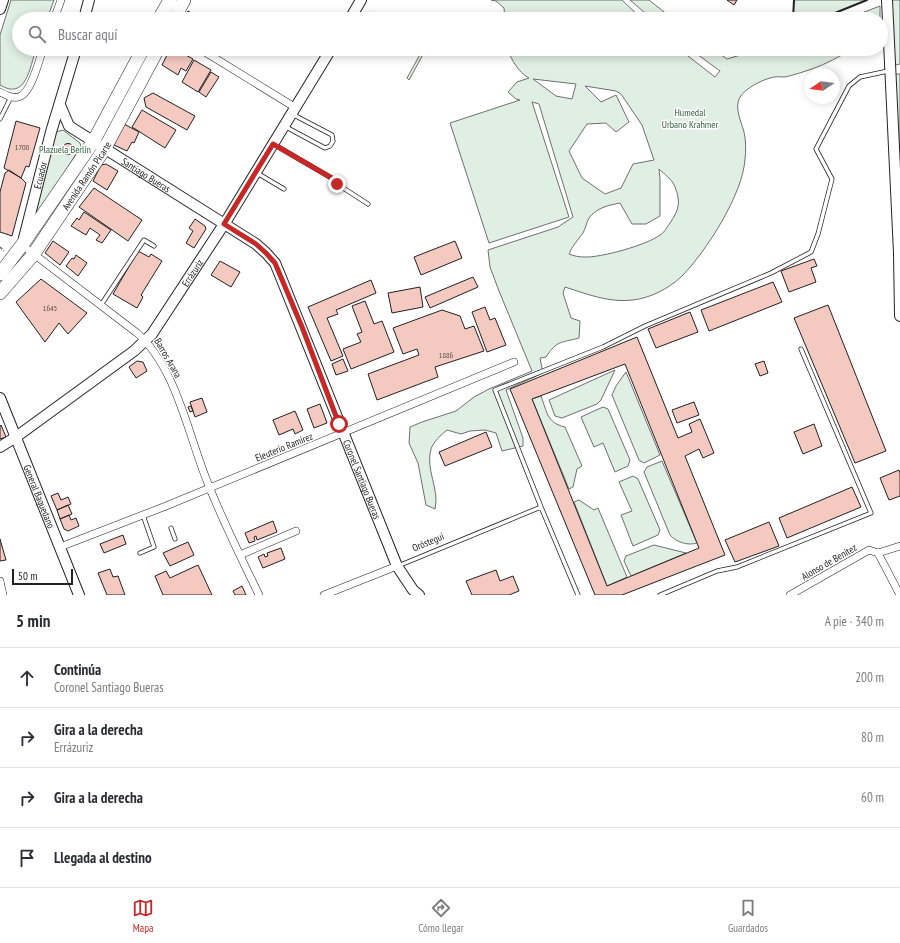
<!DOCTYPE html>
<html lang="es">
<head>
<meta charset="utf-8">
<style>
  :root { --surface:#fff; --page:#f2f2f3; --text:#2b2b33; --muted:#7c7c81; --line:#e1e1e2; --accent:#c62828 }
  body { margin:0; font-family:"PT Sans Narrow",sans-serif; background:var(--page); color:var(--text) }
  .compass { position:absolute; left:804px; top:68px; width:36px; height:36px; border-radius:50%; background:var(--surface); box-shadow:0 2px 10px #0003; rotate:257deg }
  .scale { position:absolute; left:12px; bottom:10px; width:61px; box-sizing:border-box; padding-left:4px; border:2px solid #222; border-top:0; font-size:11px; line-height:14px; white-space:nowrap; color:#222; -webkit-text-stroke:3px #fff; paint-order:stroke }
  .stop { position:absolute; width:12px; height:12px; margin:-9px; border:3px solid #c62828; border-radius:50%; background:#fff }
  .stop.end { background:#c62828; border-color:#fff; box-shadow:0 1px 4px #0008 }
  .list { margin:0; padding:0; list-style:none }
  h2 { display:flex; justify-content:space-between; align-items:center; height:52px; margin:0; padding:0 16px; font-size:17px }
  h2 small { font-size:13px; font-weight:400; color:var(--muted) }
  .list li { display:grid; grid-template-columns:26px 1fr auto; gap:12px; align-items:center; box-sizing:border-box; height:60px; padding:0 16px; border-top:1px solid var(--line) }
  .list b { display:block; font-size:15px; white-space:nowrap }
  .list p { margin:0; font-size:13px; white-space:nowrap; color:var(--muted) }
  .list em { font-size:13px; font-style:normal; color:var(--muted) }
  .icon { flex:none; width:22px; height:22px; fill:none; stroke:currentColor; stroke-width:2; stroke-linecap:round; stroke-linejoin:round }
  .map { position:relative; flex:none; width:900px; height:595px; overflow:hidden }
  .search { position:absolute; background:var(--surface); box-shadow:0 2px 10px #0003; left:12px; right:12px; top:12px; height:44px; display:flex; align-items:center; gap:10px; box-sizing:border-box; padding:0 14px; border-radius:22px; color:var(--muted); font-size:15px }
  .sheet { height:292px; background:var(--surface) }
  nav { display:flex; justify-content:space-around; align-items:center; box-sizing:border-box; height:56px; border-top:1px solid var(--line); background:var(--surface); font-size:11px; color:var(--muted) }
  nav a { display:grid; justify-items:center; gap:2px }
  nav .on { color:var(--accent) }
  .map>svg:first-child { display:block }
</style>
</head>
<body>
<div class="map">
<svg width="900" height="595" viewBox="0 0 900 595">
  <rect width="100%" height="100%" fill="#fff"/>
  <path fill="#e0efe3" stroke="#6f6f6f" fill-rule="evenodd" d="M11 0H54L47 19H19V49H36C30 67 26 101 0 85V35Z
    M491 0H622L642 19H505L504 8 496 1Z
    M630 0H649L673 19H652Z
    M794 0H867L820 19H793Z
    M891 0H900V64L896 65 894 63Z
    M880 6V19H846Z
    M423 49H426L409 80 407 78Z
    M507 49H679L715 77 720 71 690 49H713L727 59 761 49H852C839 57 826 64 812 69 803 72 794 75 785 77 781 77 775 76 770 78 760 81 746 88 740 97 734 107 741 121 744 132 746 140 746 151 745 159 743 194 706 252 681 277 668 289 650 298 633 300 609 303 587 294 565 287L563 293 571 318 580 321 579 338C561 343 557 340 546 357L540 358 543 373 506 390 523 438V446L502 451 496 433 485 430 470 431 461 434 447 430C441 435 434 441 431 449 425 469 440 490 435 509L426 505 418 463 409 443 410 427 422 422 456 411 474 397 489 389 532 371 499 291 490 267 488 250 558 227 573 217 539 104 532 102 569 217 489 243 450 123 520 100 516 99 508 92 517 82 529 78C518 72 512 60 507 49ZM533 79 576 84 572 99 556 96ZM585 86 616 91 621 94 642 125 654 160 633 164 621 188 605 194 582 178 569 151 587 124 606 123 616 132 629 122 616 95 601 102ZM659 169C664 174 672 179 675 187 681 202 679 210 670 223 667 227 664 233 660 235 647 245 600 258 584 257 579 257 574 256 569 254 572 246 578 240 583 233 586 228 586 223 589 218 596 208 609 205 620 203L632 224H646L660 216V179Z
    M895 74H900V195Z
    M63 130 80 143 81 146 57 185 32 222 56 132Z
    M615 370 601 400 597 404 562 418 555 416 549 400Z
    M626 372 660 455 644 463 639 460 612 395 616 386Z
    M541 396C547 412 547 423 565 427L582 466 577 469 573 487 569 489 532 399Z
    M603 407 608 409 630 460 628 466 615 472 603 443 594 447 581 417Z
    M662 461 697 543C688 546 676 542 670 535L644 472 647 467Z
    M633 476 638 479 660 530 658 535 633 546 621 515 632 511 619 482Z
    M579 500 594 510 598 508 627 577 607 586 574 502Z
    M654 545 686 553 631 576 624 561 626 556Z"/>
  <path fill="#f3c9c0" stroke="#222" fill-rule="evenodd" d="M727 0H737L734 5Z
    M188 11 198 17 196 19H184Z
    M370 12 378 17 377 19H366Z
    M170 49H175L193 59 186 71 181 68 178 75 162 65Z
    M194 60 211 70 198 92 182 82Z
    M211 72 219 77 206 97 199 92Z
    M153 93 195 116 187 130 146 107 144 98Z
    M142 110 176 130 165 148 132 127Z
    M16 121 40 128 29 167 26 166 21 178 4 168Z
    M124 124 139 132 134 143 132 142 127 151 114 145Z
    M62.5 149a5.5 5.5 0 1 1 11 0a5.5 5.5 0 1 1-11 0Z
    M106 164 118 171 107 190 93 181 101 165Z
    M9 170 21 178 26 183 12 236 0 232V192L5 173Z
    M94 188 142 220 128 241 79 207Z
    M84 212 111 230 102 243 96 240 100 235 90 228 86 235 71 226 77 218 79 220Z
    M195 219 205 226 206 229 194 248 186 243 193 231 189 228Z
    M53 241 69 252 60 265 45 253Z
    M455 241 462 258 421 275 414 257Z
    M138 251 149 257 151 254 162 261 141 295 143 297 137 308 113 294Z
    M76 255 87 263 78 276 66 266 72 258 74 259Z
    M814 259 817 266 811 268 816 282 789 292 781 271Z
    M220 261 240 272 231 287 211 275Z
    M473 277 478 287 430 308 425 297Z
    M41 279 87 313 68 334 59 323 45 342 16 302Z
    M371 280 376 293 336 310 338 314 327 318 343 356 331 361 308 307Z
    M773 282 782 302 709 331 701 310Z
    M420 287 423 307 392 313 388 293Z
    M365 301 374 324 382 321 394 352 351 369 343 349 361 342 357 334 362 332 352 306Z
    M828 305 886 451 855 463 794 318Z
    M485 307 490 320 495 318 506 345 487 352 472 312Z
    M442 310 460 316 465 329 474 326 484 351 435 367 438 377 377 400 368 374 419 355 417 349 403 354 393 328Z
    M690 312 698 332 656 348 648 329Z
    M637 337 678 438 692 432 689 424 700 419 714 453 703 458 699 449 685 456 725 555 622 595H595L510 389ZM625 364 699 548 607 586 532 399Z
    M343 359 348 371 336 375 332 364Z
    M137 361 143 362 147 371 136 378 129 367Z
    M764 361 768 373 760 376 755 364Z
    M202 398 207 412 195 417 190 402Z
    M694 402 699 415 677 423 672 410Z
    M320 404 327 423 314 428 307 409Z
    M191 406 193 411 190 412 188 407Z
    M295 411 303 430 295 434 293 429 279 435 273 420Z
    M814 424 822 446 803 454 794 432Z
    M1 425 6 437 0 439V426Z
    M486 432 492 447 445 466 439 452Z
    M899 470 900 473V496L889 500 880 478Z
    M852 487 861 507 787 538 779 518Z
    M58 493 61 500 68 497 71 504 57 510 51 496Z
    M68 505 72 514 60 519 57 510Z
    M69 515 71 520 76 518 79 526 68 531 64 529 60 519Z
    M273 521 277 532 257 540 256 536 254 537 255 541 249 543 245 533Z
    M769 522 779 546 735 562 725 540Z
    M123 535 126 544 104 553 100 544Z
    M0 539 6 560 0 561Z
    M188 542 194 555 170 566 163 553Z
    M281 548 285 559 263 568 258 557 264 554 265 557 268 556 267 553Z
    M198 565 212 595H163L155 576 166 571 170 578Z
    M110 569 113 577 118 576 125 595H107L98 573Z
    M496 570 500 581 513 576 519 591 509 595H472L466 581Z
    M242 586 246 595H235L233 591Z"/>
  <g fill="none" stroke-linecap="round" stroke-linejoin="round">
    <g stroke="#222" stroke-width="5">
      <path id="lane" d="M0 119 11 97
        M286 127 325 148 330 146 333 141 332 135 292 114
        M275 145 335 180 337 184 368 204
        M257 173 284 189
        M101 305 144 240 154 246
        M171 528 175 539
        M140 553 154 547 143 515
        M398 566 541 507
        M578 595 541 507 495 390 603 347 645 326 771 273 811 252 818 234 832 179 816 149 849 86 860 77 888 71
        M660 595 717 571 737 567 871 513 801 349"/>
    </g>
    <g stroke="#222" stroke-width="8">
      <path id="street" d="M54 19 61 0
        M200 49 296 108
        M0 92C6 95 14 100 21 96 32 90 39 60 43 49
        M22 245 137 333C176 367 188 434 207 481 222 520 241 557 259 595
        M60 547 166 506 514 362
        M878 553 900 595
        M240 555 296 531
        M0 581 3 595
        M324 595 397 566
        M790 595 869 550 878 553 900 546"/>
    </g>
    <g stroke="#222" stroke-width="12">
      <g id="secondary">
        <path d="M887 0 899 253 900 316"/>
        <path d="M0 9 3 0"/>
        <path d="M84 19 89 0"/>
        <path d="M350 19 361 0"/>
        <path id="s1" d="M60 105 69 126 256 244 266 253 275 263 280 275 397 566 413 590 419 595"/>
        <path id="s2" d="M24 238 51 132 76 49"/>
        <path id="s3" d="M0 398 79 595"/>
        <path id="s4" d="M0 447 16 437 134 351 152 334 228 218 331 49"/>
      </g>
    </g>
    <g stroke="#222" stroke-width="14">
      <g id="highway">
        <path d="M159 19 170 0"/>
        <path d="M174 19 184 0"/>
        <path d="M0 274 22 245 93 142 143 49"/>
        <path id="s5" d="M0 293 33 255 105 148 158 49"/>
      </g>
    </g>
    <path stroke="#646464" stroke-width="1.5" stroke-dasharray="3 2" stroke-linecap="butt" d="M0 247 4 251"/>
    <use href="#lane" stroke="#fff" stroke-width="3.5"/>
    <use href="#street" stroke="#fff" stroke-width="7"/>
    <use href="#secondary" stroke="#fff" stroke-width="10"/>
    <use href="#highway" stroke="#fff" stroke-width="13"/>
    <path stroke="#222" stroke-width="2" d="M793 19 794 0
      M820 19 867 0"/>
  </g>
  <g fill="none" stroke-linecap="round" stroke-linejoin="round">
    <path stroke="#c62828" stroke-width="5" d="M337 184 335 180 273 144 224 224 256 244 266 253 275 263 302 327 339 424"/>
  </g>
  <g text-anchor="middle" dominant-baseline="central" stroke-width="3" stroke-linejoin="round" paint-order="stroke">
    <g font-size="8" fill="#564c4a">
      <text x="22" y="147">1700</text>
      <text x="50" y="308">1645</text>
      <text x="446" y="355">1886</text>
    </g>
    <g font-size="10" fill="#2f5e38" stroke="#fff">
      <text x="690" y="112">Humedal<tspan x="690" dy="12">Urbano Krahmer</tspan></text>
      <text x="65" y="149">Plazuela Berlín</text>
    </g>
    <g font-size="10" fill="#222" stroke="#fff">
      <text stroke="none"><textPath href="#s2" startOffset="65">Ecuador</textPath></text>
      <text stroke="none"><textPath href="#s1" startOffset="114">Santiago Bueras</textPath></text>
      <text stroke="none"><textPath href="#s5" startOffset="146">Avenida Ramón Picarte</textPath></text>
      <text stroke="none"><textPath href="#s4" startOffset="263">Errázuriz</textPath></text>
      <text transform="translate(168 358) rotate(60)">Barros Arana</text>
      <text transform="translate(284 447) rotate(-22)">Eleuterio Ramírez</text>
      <text stroke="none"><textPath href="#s1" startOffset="504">Coronel Santiago Bueras</textPath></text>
      <text stroke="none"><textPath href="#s3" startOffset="106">General Baquedano</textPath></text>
      <text transform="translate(428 542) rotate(-23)">Oróstegui</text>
      <text transform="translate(829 562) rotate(-30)">Alonso de Benitez</text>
    </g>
  </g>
</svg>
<svg class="compass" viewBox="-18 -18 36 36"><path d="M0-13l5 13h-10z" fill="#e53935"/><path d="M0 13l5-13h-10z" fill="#7c7c81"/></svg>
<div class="scale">50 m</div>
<div class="stop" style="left:339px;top:424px"></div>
<div class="stop end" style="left:337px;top:184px"></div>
<div class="search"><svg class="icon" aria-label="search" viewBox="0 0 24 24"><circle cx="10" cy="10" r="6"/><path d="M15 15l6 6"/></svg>Buscar aquí</div>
</div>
<section class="sheet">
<h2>5 min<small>A pie · 340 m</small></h2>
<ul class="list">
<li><svg class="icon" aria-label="ahead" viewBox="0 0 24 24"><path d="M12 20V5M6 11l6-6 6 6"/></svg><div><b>Continúa</b><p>Coronel Santiago Bueras</p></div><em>200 m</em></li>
<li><svg class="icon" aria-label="right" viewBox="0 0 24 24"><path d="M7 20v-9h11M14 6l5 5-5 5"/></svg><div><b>Gira a la derecha</b><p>Errázuriz</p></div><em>80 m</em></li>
<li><svg class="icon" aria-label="right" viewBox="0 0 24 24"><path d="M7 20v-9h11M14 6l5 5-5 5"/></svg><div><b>Gira a la derecha</b></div><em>60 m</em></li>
<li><svg class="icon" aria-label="arrive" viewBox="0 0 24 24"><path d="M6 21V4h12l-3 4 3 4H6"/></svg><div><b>Llegada al destino</b></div></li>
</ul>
</section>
<nav>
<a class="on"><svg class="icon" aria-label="map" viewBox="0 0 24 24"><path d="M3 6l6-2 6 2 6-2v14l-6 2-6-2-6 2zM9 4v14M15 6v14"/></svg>Mapa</a>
<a><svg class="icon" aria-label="directions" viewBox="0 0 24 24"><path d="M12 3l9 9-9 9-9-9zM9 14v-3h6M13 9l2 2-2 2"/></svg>Cómo llegar</a>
<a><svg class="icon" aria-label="saved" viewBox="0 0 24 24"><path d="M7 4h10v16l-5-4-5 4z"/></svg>Guardados</a>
</nav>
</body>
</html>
